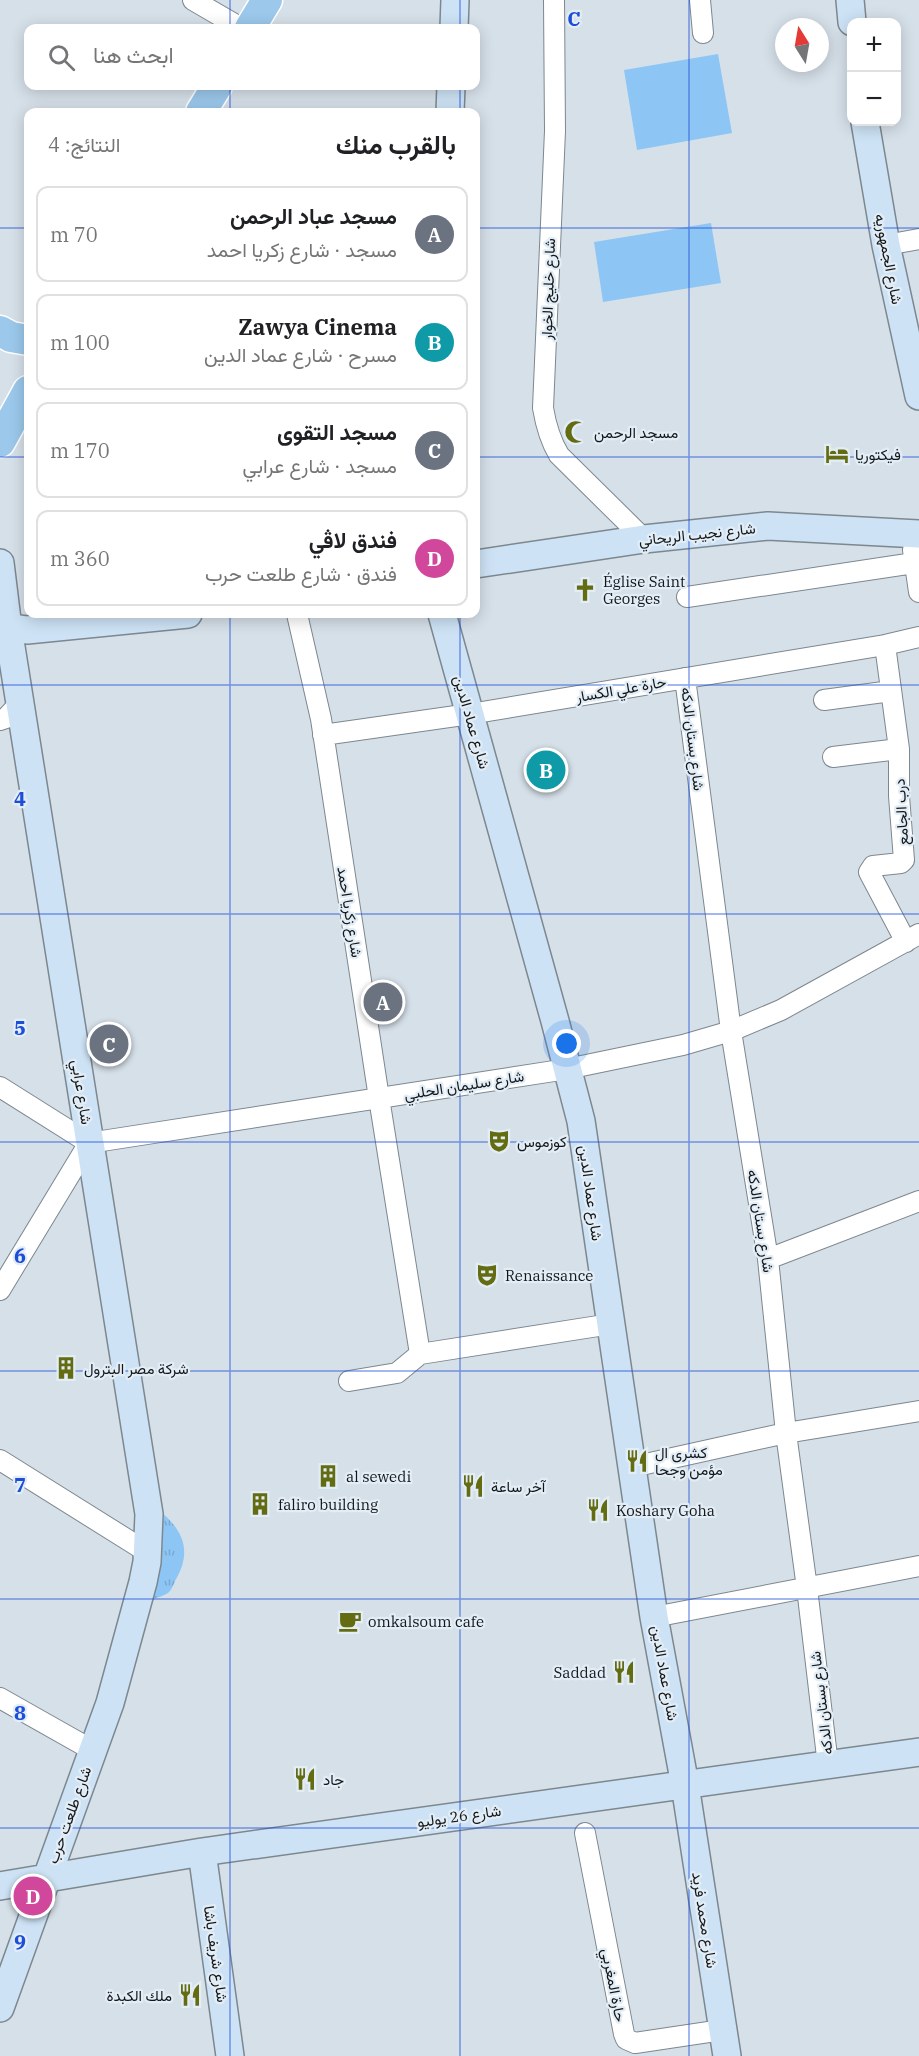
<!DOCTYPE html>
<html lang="ar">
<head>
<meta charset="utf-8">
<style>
  :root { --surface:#fff; --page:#f6f6f6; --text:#202124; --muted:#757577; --line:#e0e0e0; --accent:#646c12 }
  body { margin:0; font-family:"IBM Plex Serif",Vazirmatn,serif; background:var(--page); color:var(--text); direction:rtl }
  .controls { position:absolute; right:18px; top:18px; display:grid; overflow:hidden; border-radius:12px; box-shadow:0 3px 15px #0003 }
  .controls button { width:54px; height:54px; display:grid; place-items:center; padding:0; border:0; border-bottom:2px solid var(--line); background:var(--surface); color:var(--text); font:30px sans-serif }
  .compass { position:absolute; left:775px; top:18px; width:54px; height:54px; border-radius:50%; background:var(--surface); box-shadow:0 3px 15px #0003; rotate:349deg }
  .you { position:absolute; left:567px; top:1044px; width:21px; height:21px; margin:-15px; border:4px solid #fff; border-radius:50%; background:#1a73e8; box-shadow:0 0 0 9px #1a73e833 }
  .badge { display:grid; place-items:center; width:39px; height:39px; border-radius:50%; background:var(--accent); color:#fff; font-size:20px; font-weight:700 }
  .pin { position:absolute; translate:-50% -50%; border:3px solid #fff; box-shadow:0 2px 6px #0006 }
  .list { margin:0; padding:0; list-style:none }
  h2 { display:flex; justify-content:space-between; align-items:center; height:78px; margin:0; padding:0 24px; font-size:26px }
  h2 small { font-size:20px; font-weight:400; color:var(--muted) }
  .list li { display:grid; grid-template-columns:39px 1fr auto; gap:18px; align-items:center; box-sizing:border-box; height:96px; margin:0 12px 12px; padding:0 12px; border:2px solid var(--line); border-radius:12px }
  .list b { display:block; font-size:22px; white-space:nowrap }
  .list p { margin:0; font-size:20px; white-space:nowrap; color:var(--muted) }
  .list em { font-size:20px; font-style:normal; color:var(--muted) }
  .icon { flex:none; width:33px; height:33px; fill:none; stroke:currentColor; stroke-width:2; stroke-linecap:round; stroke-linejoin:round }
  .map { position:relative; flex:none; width:919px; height:2056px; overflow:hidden; direction:ltr }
  .search { position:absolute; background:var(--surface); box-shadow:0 3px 15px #0003; left:24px; top:24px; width:456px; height:66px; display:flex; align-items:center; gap:15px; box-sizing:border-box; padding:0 21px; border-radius:12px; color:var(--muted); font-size:22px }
  .panel { position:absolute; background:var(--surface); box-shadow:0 3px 15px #0003; left:24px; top:108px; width:456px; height:510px; border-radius:12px; direction:rtl }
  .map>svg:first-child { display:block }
</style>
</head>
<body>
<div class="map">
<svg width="919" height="2056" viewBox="0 0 919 2056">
  <defs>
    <pattern id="grass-tufts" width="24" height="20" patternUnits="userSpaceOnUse" patternTransform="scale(1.5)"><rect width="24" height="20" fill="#8dc6f4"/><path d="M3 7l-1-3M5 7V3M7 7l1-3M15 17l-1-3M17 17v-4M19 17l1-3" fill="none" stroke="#79a9d1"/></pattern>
  </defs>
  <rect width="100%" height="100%" fill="#d6e0e9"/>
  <path fill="url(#grass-tufts)" d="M159 1510C183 1530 193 1551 175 1581 174 1584 171 1591 168 1593 164 1596 155 1598 150 1600Z"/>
  <path fill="#8dc6f4" d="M718 54 732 133 637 150 624 70Z
    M711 223 721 283 603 302 594 242Z"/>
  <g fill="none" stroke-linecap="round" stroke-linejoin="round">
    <g stroke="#7d878f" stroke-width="22">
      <path id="street" d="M193 0 241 28
        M554 0 555 131 543 408C546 426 550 440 559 455L644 539
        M700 0 703 33
        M886 245 919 239
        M913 550 919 592
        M687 597 914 563
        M297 614 321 719 379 1098 420 1354
        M885 645 899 749V796L904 860 901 863 873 866 869 872 906 942
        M685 678 731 1031 768 1259 786 1433 807 1588 828 1765
        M824 700 891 691
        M0 720 6 718 20 703
        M323 735 470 714 885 645 919 637
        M833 757 899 749
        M0 1087 89 1143 567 1069 683 1045 731 1031 781 1010 919 934
        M768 1259 919 1201
        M0 1290 89 1143
        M420 1354 611 1324
        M349 1381 397 1373 420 1354
        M0 1460 147 1552
        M632 1467 786 1433 919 1411
        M654 1617 919 1566
        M0 1698 92 1750
        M585 1833 624 2034 626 2039 635 2043 722 2030"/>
    </g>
    <g stroke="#7d878f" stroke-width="30">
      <path id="secondary" d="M850 0 852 22
        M454 28 455 0
        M450 112 451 86
        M865 122 886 245 919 396
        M0 563 8 628 149 1514 147 1562 143 1582 110 1703 0 2008
        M476 564 644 539 768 526 919 534
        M442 614 555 1021 581 1121 654 1617 685 1785 727 2056
        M0 626 27 630 188 614
        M202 1852 230 2056
        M0 1886 202 1852 919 1752"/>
    </g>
    <g stroke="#fff" stroke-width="33">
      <path id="primary" d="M250 28 267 0
        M201 112 217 86
        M0 331 11 337 28 340
        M0 442 28 391"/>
    </g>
    <use href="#street" stroke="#fff" stroke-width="20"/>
    <use href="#secondary" stroke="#cde3f5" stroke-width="27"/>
    <use href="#primary" stroke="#9bc8eb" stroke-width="30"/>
  </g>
  <path fill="none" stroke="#1d4ed8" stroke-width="1.5" stroke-opacity="0.55" d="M230 0V28M460 0V28M689 0V2056M230 86V112M460 86V112M0 228H28M476 228H919M0 457H28M476 457H919M230 614V2056M460 614V2056M0 685H919M0 914H919M0 1142H919M0 1371H919M0 1599H919M0 1828H919"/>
  <defs>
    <g id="mosque-bare" transform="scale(1.8)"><path d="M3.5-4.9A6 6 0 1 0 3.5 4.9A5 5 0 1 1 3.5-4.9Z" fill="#646c12" stroke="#e3edf6" stroke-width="2.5" paint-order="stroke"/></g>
    <g id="hotel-bare" transform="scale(1.8)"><path d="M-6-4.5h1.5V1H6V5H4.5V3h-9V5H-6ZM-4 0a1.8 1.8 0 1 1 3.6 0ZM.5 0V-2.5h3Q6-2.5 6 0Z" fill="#646c12" stroke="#e3edf6" stroke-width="2.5" paint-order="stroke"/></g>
    <g id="church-bare" transform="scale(1.8)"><path d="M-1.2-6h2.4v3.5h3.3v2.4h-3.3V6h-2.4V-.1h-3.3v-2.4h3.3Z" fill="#646c12" stroke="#e3edf6" stroke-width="2.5" paint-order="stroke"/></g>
    <g id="theatre-bare" transform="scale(1.8)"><path d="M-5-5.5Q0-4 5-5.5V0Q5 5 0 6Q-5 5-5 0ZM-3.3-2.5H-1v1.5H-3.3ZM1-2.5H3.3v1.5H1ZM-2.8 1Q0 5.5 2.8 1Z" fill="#646c12" stroke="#e3edf6" stroke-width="2.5" paint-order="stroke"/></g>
    <g id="building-bare" transform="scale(1.8)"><path d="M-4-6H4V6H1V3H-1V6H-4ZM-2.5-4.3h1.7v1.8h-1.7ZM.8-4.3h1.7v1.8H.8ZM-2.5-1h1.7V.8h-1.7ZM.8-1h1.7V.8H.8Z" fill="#646c12" stroke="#e3edf6" stroke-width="2.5" paint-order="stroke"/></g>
    <g id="restaurant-bare" transform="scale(1.8)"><path d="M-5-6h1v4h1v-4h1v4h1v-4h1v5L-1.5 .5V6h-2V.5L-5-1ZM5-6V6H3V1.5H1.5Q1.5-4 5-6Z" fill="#646c12" stroke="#e3edf6" stroke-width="2.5" paint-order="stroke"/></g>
    <g id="cafe-bare" transform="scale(1.8)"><path d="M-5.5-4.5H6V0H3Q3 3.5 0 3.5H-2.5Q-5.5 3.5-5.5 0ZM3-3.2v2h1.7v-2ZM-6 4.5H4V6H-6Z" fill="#646c12" stroke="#e3edf6" stroke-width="2.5" paint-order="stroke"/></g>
  </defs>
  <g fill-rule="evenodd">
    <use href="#mosque-bare" x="576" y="432"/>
    <use href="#hotel-bare" x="837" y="454"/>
    <use href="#church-bare" x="585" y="590"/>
    <use href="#theatre-bare" x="499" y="1141"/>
    <use href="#theatre-bare" x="487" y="1275"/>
    <use href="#building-bare" x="66" y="1368"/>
    <use href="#restaurant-bare" x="637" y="1461"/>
    <use href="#building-bare" x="328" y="1476"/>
    <use href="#restaurant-bare" x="473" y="1486"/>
    <use href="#building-bare" x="260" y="1504"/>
    <use href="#restaurant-bare" x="598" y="1510"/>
    <use href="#cafe-bare" x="350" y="1621"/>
    <use href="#restaurant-bare" x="624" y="1672"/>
    <use href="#restaurant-bare" x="305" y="1779"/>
    <use href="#restaurant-bare" x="190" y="1995"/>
  </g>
  <g text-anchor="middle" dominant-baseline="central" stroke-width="4.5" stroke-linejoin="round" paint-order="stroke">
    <g font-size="15" fill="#13171a" stroke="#e3edf6">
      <text transform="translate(889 259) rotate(79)">شارع الجمهوريه</text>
      <text transform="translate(548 289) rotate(-88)">شارع خليج الخوار</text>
      <text transform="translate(697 534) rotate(-6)">شارع نجيب الريحاني</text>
      <text transform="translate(621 689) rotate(-10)">حارة علي الكسار</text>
      <text transform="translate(472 722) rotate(74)">شارع عماد الدين</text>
      <text transform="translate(693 739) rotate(83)">شارع بستان الدكه</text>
      <text transform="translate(901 812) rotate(-93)">درب الجامع</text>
      <text transform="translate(350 912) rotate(81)">شارع زكريا احمد</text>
      <text transform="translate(464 1085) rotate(-9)">شارع سليمان الحلبي</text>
      <text transform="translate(82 1092) rotate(81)">شارع عرابي</text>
      <text transform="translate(591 1193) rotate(82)">شارع عماد الدين</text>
      <text transform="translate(761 1221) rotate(81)">شارع بستان الدكه</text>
      <text transform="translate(665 1673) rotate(80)">شارع عماد الدين</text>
      <text transform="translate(821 1703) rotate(-97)">شارع بستان الدكه</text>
      <text transform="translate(69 1815) rotate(-70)">شارع طلعت حرب</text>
      <text transform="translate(459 1816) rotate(-8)">شارع 26 يوليو</text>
      <text transform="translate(705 1920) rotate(81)">شارع محمد فريد</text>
      <text transform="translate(216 1954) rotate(82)">شارع شريف باشا</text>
      <text transform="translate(614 1985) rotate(79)">حارة المغربي</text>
    </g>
    <g font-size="15" fill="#13171a" stroke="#e3edf6" text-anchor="start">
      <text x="594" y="432">مسجد الرحمن</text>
      <text x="855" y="454">فيكتوريا</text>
      <text x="603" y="581">Église Saint<tspan x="603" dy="17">Georges</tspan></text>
      <text x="517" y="1141">كوزموس</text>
      <text x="505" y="1275">Renaissance</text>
      <text x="84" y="1368">شركة مصر البترول</text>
      <text x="655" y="1452">كشرى ال<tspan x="655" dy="17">مؤمن وجحا</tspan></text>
      <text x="346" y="1476">al sewedi</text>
      <text x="491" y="1486">آخر ساعة</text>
      <text x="278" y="1504">faliro building</text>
      <text x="616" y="1510">Koshary Goha</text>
      <text x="368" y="1621">omkalsoum cafe</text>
      <text x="606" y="1672" text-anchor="end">Saddad</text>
      <text x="323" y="1779">جاد</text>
      <text x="172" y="1995" text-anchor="end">ملك الكبدة</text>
    </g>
  </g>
  <g font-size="20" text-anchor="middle" font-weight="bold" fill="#1d4ed8" stroke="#e3edf6" stroke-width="4.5" stroke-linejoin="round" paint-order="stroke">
    <text x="574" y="26">C</text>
    <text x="20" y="806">4</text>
    <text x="20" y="1035">5</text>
    <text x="20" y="1263">6</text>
    <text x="20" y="1492">7</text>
    <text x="20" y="1720">8</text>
    <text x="20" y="1949">9</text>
  </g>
</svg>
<div class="controls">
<button>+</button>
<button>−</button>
</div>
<svg class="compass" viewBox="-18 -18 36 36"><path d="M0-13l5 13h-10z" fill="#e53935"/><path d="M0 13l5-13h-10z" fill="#757577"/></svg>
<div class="you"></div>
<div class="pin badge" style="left:383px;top:1002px;background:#6b7280">A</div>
<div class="pin badge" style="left:546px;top:770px;background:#0f9aa8">B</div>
<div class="pin badge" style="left:109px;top:1044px;background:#6b7280">C</div>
<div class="pin badge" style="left:33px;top:1896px;background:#d1479c">D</div>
<div class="search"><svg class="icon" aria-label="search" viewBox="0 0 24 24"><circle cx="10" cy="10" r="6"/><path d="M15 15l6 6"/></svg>ابحث هنا</div>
<section class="panel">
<h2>بالقرب منك<small>النتائج: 4</small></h2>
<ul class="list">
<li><span class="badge" style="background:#6b7280">A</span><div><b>مسجد عباد الرحمن</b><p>مسجد · شارع زكريا احمد</p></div><em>70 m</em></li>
<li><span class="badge" style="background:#0f9aa8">B</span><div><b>Zawya Cinema</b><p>مسرح · شارع عماد الدين</p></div><em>100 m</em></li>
<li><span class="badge" style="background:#6b7280">C</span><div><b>مسجد التقوى</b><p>مسجد · شارع عرابي</p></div><em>170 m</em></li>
<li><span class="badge" style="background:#d1479c">D</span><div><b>فندق لاڤي</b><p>فندق · شارع طلعت حرب</p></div><em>360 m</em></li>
</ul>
</section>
</div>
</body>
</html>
